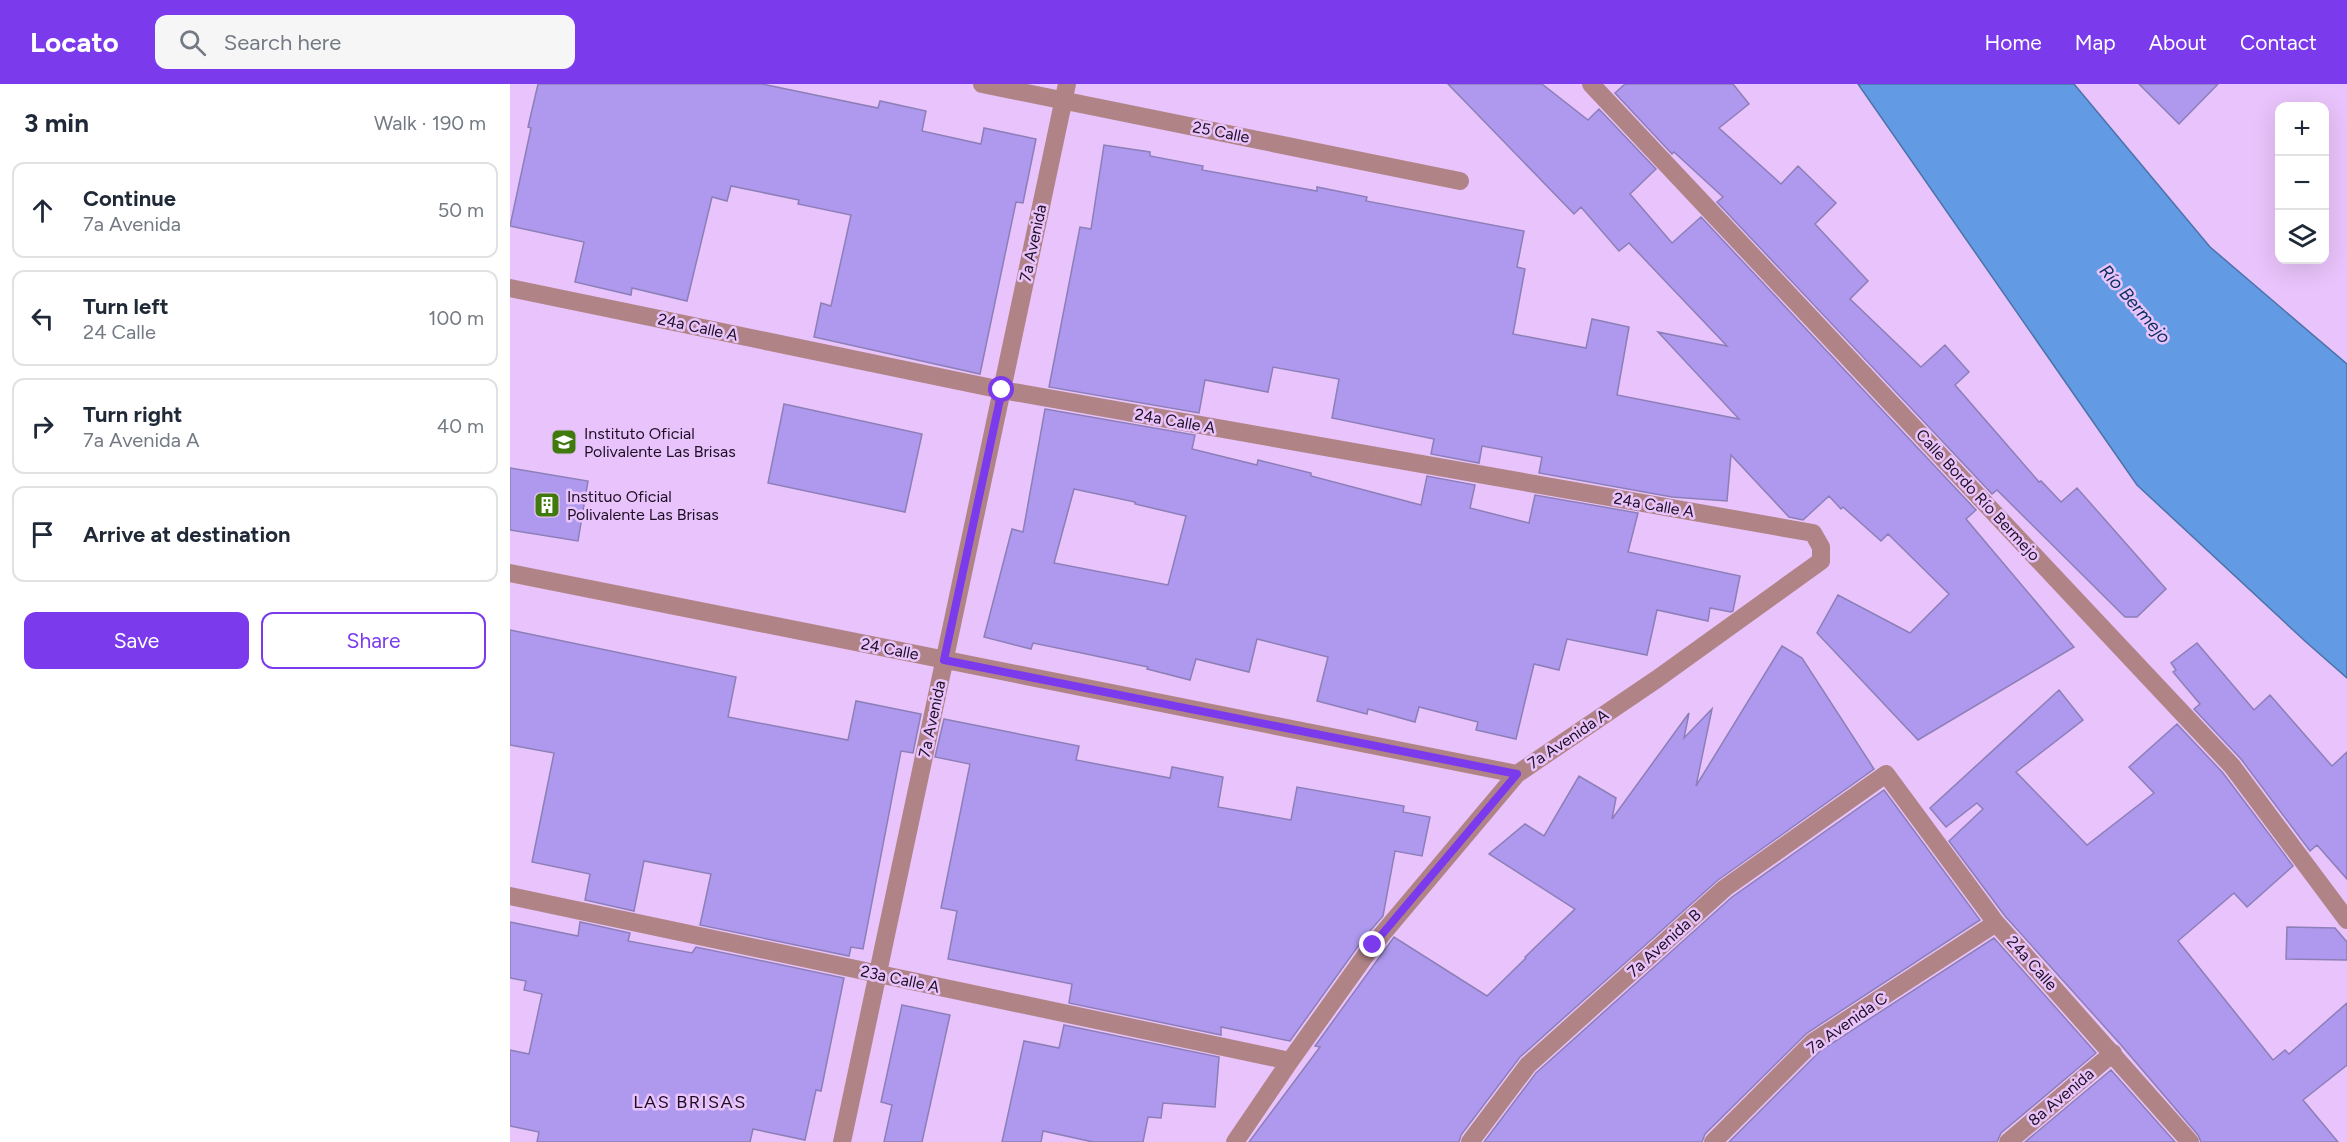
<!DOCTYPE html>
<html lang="en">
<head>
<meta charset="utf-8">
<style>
  :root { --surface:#fff; --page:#f6f6f7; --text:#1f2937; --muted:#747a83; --line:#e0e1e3; --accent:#7c3aed }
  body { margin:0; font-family:Figtree,sans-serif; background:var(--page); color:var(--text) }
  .controls { position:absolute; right:18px; top:18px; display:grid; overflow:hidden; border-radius:12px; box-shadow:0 6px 24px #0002 }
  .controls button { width:54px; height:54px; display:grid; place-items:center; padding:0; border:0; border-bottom:2px solid var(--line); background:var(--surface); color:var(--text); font:30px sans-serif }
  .stop { position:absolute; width:18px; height:18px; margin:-14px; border:4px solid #7c3aed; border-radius:50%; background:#fff }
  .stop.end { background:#7c3aed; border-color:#fff; box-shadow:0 2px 6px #0008 }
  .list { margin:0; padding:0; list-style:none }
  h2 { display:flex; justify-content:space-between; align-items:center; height:78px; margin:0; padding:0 24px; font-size:26px }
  h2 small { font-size:20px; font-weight:400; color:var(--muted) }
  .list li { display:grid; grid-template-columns:39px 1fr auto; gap:18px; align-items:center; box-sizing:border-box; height:96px; margin:0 12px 12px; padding:0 12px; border:2px solid var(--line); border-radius:12px }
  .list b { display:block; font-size:22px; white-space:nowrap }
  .list p { margin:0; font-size:20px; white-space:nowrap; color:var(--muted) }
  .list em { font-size:20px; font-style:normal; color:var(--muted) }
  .actions { display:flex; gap:12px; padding:18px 24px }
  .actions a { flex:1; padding:14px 0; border:2px solid var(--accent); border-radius:12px; text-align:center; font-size:21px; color:var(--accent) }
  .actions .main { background:var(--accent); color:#fff }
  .icon { flex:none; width:33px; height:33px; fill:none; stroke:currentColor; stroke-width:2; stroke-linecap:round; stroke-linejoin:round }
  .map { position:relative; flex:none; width:1837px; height:1058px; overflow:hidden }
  header { display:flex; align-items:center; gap:36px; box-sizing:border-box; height:84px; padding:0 30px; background:var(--accent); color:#fff }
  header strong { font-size:28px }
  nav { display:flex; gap:33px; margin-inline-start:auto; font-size:21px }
  .search { width:420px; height:54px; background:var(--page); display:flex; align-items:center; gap:15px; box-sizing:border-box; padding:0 21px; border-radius:12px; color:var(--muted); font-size:22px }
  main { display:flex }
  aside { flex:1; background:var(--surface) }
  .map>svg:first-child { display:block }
</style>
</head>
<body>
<header>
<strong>Locato</strong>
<div class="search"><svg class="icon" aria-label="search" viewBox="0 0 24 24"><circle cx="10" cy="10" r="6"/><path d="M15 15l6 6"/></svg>Search here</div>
<nav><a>Home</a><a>Map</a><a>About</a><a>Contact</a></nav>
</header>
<main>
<aside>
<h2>3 min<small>Walk · 190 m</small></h2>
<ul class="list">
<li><svg class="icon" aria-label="ahead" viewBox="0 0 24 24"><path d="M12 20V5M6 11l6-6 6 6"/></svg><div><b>Continue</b><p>7a Avenida</p></div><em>50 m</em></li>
<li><svg class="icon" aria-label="left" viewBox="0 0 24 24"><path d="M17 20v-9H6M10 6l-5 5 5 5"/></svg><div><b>Turn left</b><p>24 Calle</p></div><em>100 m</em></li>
<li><svg class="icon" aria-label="right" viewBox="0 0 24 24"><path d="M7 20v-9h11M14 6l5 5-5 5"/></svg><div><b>Turn right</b><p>7a Avenida A</p></div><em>40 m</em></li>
<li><svg class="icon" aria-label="arrive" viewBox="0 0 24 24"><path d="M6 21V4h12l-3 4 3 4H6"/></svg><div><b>Arrive at destination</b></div></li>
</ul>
<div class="actions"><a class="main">Save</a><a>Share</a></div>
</aside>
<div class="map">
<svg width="1837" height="1058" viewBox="0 0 1837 1058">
  <rect width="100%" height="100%" fill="#e9c3fb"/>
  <path fill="#629be3" stroke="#4d71a9" stroke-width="1.5" d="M1348 0H1564L1700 163 1837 280V594L1796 558 1627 401Z"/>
  <path fill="#ae99ee" stroke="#8c7fb8" stroke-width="1.5" fill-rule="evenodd" d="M28 0H252L368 24 370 17 416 27 412 47 471 60 474 44 526 55 513 119 506 118 470 290 304 253 311 219 321 222 341 131 288 120 289 116 221 102 217 117 202 113 177 217 122 204 121 211 65 198 74 158 0 142 21 44 18 43Z
    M938 0H1032L1078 36 1089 25 1146 85 1120 110 1162 159 1191 133 1466 426 1456 435 1564 563 1408 656 1307 549 1328 511 1400 549 1439 510 1378 450 1371 457 1333 423 1331 425 1319 412 1293 436 1279 433 1221 371 1217 417 1162 413 1029 389 1032 373 972 362 969 379 921 370 924 355 822 334 829 295 763 283 758 308 695 296 689 329 539 303 570 143 581 145 594 61 640 68V72L693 82 692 86 807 107V103L857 113 856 117 1014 147 1007 183 1015 185 1003 250 1076 264 1082 235 1119 243 1107 311 1229 335 1148 248 1217 262 1119 159 1109 167 1071 123 1064 130Z
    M1115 0H1223L1239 20 1209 44 1271 100 1288 82 1326 119 1305 140 1358 197 1340 215 1411 283 1435 261 1459 288 1445 301 1529 398 1531 397 1551 418 1567 404 1656 505 1627 533H1615L1487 406 1482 410 1207 118 1213 113 1164 68 1162 70 1105 9Z
    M1629 0H1708L1669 40Z
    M274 320 412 350 395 428 258 399Z
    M535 325 685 351 682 365 747 381 748 376 801 389V392L911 421 917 392 965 401 960 424 1019 439 1025 411 1128 429 1118 468 1230 492 1223 527 1221 528 1200 524 1198 537 1147 526 1137 571 1057 555 1049 586 1024 580 1006 655 966 646 968 638 909 623 905 638 858 625 857 630 807 617 818 573 747 555 739 588 686 575 680 596 637 585 638 583 567 568 523 559 521 565 474 553 502 445 513 448ZM564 405 625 418V420L676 432 658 501 544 479Z
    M0 384 78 397 68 457 0 446Z
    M0 546 226 593 218 633 338 656 346 617 411 630 403 669 391 667 353 865 341 863 339 872 190 841 201 790 134 777 124 827 75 816 80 790 22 778 44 669 0 661Z
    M1687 559 1744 626 1760 611 1822 682 1837 668V795L1807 761 1800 767 1731 675 1684 625 1690 620 1663 588 1666 586 1661 579Z
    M1272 562 1292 574 1364 685 1208 796 1010 973 951 1051 949 1058H739L810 963 805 962 884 853 977 912 1016 874 1015 873 1065 825 979 770 1015 740 1034 752 1069 692 1106 714 1102 735 1179 629 1174 654 1202 625 1186 702Z
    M1549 606 1573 636 1506 688 1577 761 1644 709 1619 683 1667 640 1713 689 1783 782 1737 823 1724 809 1668 857 1763 976 1775 966 1779 970 1837 919V981L1793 1016 1828 1058H1691L1688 1051 1611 961 1495 832 1439 757 1473 725 1467 719 1436 743 1420 724Z
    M434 635 569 662 566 676 660 694 662 683 713 693 708 723 781 736 787 703 894 722 893 728 920 733 912 772 885 767 873 832 854 854 780 957 711 943V951L559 919 562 900 438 875 447 827 431 824 460 680 425 673Z
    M1374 706 1470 836 1297 949 1195 1050 1192 1058H974L1026 989 1222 813Z
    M0 838 68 852 70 838 120 849 118 857 182 869 186 863 334 894 311 1007 306 1006 295 1056 243 1045 240 1058H27L29 1048 0 1042V966L19 970 32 910 14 906 16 897 0 894Z
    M1777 843 1825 844 1837 858V876L1776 875Z
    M1484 854 1586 969 1491 1049 1487 1058H1219L1310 967Z
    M392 921 440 931 412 1058H374L382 1021 371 1018Z
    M554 941 709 973 705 1023 653 1019 651 1034 638 1033 633 1058H583L533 1047 531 1058H492L514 957 549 964Z
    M1601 986 1665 1058H1515Z"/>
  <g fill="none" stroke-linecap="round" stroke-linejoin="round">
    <path stroke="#b08486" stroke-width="18" d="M472 0 950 97
      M1081 0 1722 682 1837 836
      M0 204 492 306 1303 449 1311 463V477L1147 595 1007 690 863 861 780 977 725 1058
      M0 489 1007 690
      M0 812 780 977
      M332 1058 557 0
      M960 1058 1018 981 1215 804 1376 690 1486 839 1680 1058
      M1203 1058 1303 958 1486 839
      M1498 1058 1603 969"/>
  </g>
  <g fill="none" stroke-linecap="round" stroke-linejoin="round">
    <path stroke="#7c3aed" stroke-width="8" d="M492 306 434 576 1007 690 863 861"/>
  </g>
  <defs>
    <g id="school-square" transform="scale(1.35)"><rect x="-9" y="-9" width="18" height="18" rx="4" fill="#40790c" stroke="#e9c3fb"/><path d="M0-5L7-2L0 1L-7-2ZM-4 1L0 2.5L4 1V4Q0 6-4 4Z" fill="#fff"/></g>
    <g id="building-square" transform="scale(1.35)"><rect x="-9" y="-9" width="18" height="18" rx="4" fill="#40790c" stroke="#e9c3fb"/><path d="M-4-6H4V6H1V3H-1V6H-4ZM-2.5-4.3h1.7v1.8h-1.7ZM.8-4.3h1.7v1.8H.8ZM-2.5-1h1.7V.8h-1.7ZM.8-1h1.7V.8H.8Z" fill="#fff"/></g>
  </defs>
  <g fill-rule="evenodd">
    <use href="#school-square" x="54" y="358"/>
    <use href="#building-square" x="37" y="421"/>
  </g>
  <g text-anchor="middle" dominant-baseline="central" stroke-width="5" stroke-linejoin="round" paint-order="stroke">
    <g font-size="16" fill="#1d0f23" stroke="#e9c3fb">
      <text transform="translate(711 48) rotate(11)">25 Calle</text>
      <text transform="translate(523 159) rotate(-78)">7a Avenida</text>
      <text transform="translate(188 243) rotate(12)">24a Calle A</text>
      <text transform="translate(665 337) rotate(10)">24a Calle A</text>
      <text transform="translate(1468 411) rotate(47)">Calle Bordo Río Bermejo</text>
      <text transform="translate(1144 421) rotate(10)">24a Calle A</text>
      <text transform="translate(380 565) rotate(11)">24 Calle</text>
      <text transform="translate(422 635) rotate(-78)">7a Avenida</text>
      <text transform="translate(1058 655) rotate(-34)">7a Avenida A</text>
      <text transform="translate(1154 859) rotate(-42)">7a Avenida B</text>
      <text transform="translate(1522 879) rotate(48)">24a Calle</text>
      <text transform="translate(390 895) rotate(12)">23a Calle A</text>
      <text transform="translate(1337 939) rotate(-35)">7a Avenida C</text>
      <text transform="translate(1551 1013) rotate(-40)">8a Avenida</text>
    </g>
    <g font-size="16" fill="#1d0f23" stroke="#e9c3fb" text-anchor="start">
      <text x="74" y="349">Instituto Oficial<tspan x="74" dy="18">Polivalente Las Brisas</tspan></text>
      <text x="57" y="412">Instituo Oficial<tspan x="57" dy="18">Polivalente Las Brisas</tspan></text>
    </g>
    <g font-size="18" font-style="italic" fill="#07305d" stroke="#e9c3fb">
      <text transform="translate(1625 220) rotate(49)">Río Bermejo</text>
    </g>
    <g font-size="18" letter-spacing="1.5" fill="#1d0f23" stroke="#e9c3fb">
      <text x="180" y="1018">LAS BRISAS</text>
    </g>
  </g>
</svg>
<div class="controls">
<button>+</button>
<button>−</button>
<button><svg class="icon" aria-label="layers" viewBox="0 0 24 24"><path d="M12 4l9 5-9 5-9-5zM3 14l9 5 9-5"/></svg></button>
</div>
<div class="stop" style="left:492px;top:306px"></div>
<div class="stop end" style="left:863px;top:861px"></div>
</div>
</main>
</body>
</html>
